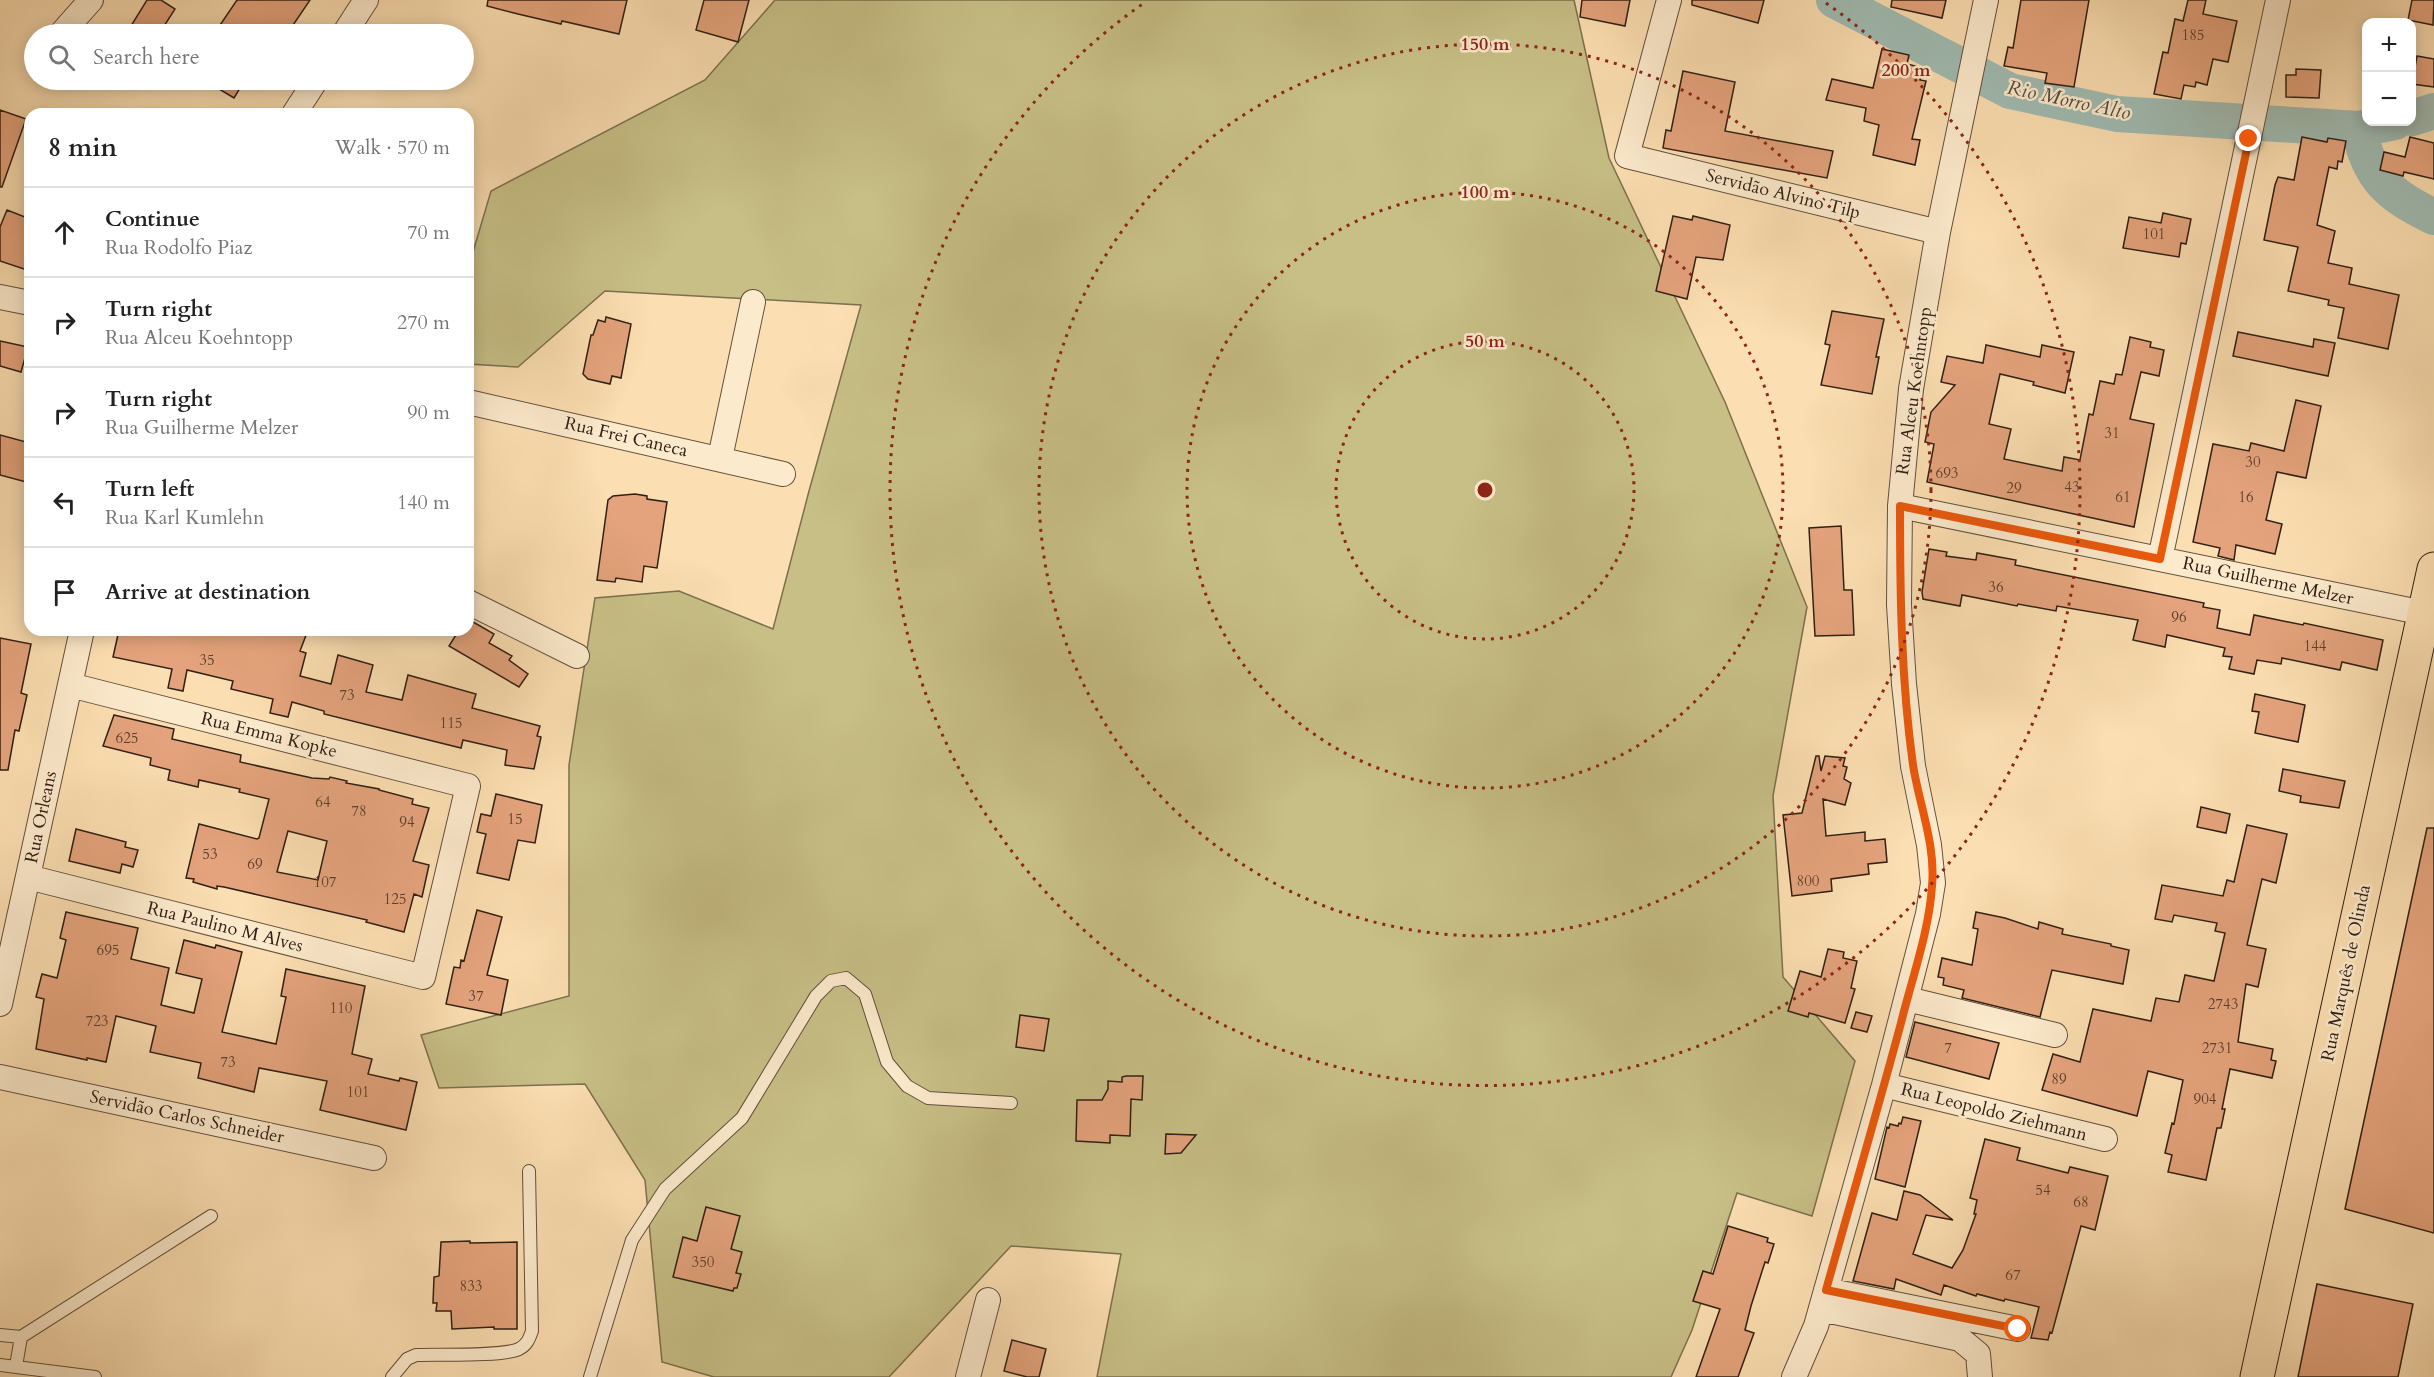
<!DOCTYPE html>
<html lang="en">
<head>
<meta charset="utf-8">
<style>
  :root { --surface:#fff; --page:#f6f6f6; --text:#222; --muted:#767676; --line:#e0e0e0 }
  body { margin:0; font-family:Cardo,serif; background:var(--page); color:var(--text) }
  .controls { position:absolute; right:18px; top:18px; display:grid; overflow:hidden; border-radius:12px; box-shadow:0 3px 15px #0003 }
  .controls button { width:54px; height:54px; display:grid; place-items:center; padding:0; border:0; border-bottom:2px solid var(--line); background:var(--surface); color:var(--text); font:30px sans-serif }
  .stop { position:absolute; width:18px; height:18px; margin:-14px; border:4px solid #ea580c; border-radius:50%; background:#fff }
  .stop.end { background:#ea580c; border-color:#fff; box-shadow:0 2px 6px #0008 }
  .list { margin:0; padding:0; list-style:none }
  h2 { display:flex; justify-content:space-between; align-items:center; height:78px; margin:0; padding:0 24px; font-size:26px }
  h2 small { font-size:20px; font-weight:400; color:var(--muted) }
  .list li { display:grid; grid-template-columns:39px 1fr auto; gap:18px; align-items:center; box-sizing:border-box; height:90px; padding:0 24px; border-top:2px solid var(--line) }
  .list b { display:block; font-size:22px; white-space:nowrap }
  .list p { margin:0; font-size:20px; white-space:nowrap; color:var(--muted) }
  .list em { font-size:20px; font-style:normal; color:var(--muted) }
  .icon { flex:none; width:33px; height:33px; fill:none; stroke:currentColor; stroke-width:2; stroke-linecap:round; stroke-linejoin:round }
  .map { position:relative; flex:none; width:2434px; height:1377px; overflow:hidden }
  .search { position:absolute; background:var(--surface); box-shadow:0 3px 15px #0003; left:24px; top:24px; width:450px; height:66px; display:flex; align-items:center; gap:15px; box-sizing:border-box; padding:0 21px; border-radius:33px; color:var(--muted); font-size:22px }
  .panel { position:absolute; background:var(--surface); box-shadow:0 3px 15px #0003; left:24px; top:108px; width:450px; height:528px; border-radius:18px }
  .map>svg:first-child { display:block }
</style>
</head>
<body>
<div class="map">
<svg width="2434" height="1377" viewBox="0 0 2434 1377">
  <rect width="100%" height="100%" fill="#fbdeb1"/>
  <filter id="stains"><feTurbulence type="fractalNoise" baseFrequency=".00333" numOctaves="4"/><feColorMatrix values="0 0 0 0 .2 0 0 0 0 .09 0 0 0 0 .02 0 0 0 .5 -.17"/></filter>
  <radialGradient id="worn" r=".72"><stop offset=".6" stop-color="#630" stop-opacity="0"/><stop offset="1" stop-color="#630" stop-opacity=".3"/></radialGradient>
  <path fill="#c7bf86" stroke="#7c704e" stroke-width="1.5" d="M775 0H1574L1609 158 1725 402 1807 607 1773 796 1783 977 1855 1061 1812 1216 1737 1193 1692 1330 1671 1377H1097L1121 1254 1011 1246 889 1377H714L662 1362 645 1180 585 1084 439 1088 421 1035 569 996V765L595 598 679 591 773 629 809 491 861 305 605 291 518 367 468 364V269L491 191 705 80Z"/>
  <g fill="none" stroke-linecap="round" stroke-linejoin="round">
    <path stroke="#a0bbb2" stroke-width="36" d="M1834 0 2010 91 2117 114 2359 129 2395 122
      M2412 118 2434 111
      M2359 129C2369 179 2389 195 2434 217"/>
  </g>
  <path fill="#e4a37c" stroke="#302016" stroke-width="1.5" fill-rule="evenodd" d="M147 0H161L175 9 159 34H126Z
    M237 0H310L287 34H214Z
    M488 0H627L619 34 562 21 561 24 518 14 487 6Z
    M704 0H749L738 42 696 30Z
    M1582 0H1630L1625 26 1580 17Z
    M1692 0H1764L1758 23 1692 5Z
    M1892 0H1946L1942 18 1891 7Z
    M2021 0H2089L2074 87 2045 83 2047 73 2004 66 2008 47 2013 48Z
    M2188 0H2206L2203 14 2237 21 2228 62 2213 59 2207 85 2196 82 2195 87 2184 85 2181 99 2154 94 2163 52 2168 53 2175 19 2183 21Z
    M2412 0H2434L2433 25 2408 20Z
    M1882 49 1909 55 1907 64 1923 68 1920 80 1926 81 1912 139 1920 140 1915 165 1873 155 1879 125 1864 121 1866 108 1826 100 1832 79 1873 88Z
    M2417 56 2434 59V87L2412 84Z
    M2296 69 2321 70 2319 98 2286 97V75H2296Z
    M1683 71 1735 82 1725 131 1833 151 1827 178 1663 148 1666 130 1671 131Z
    M204 80H245L234 98Z
    M0 110 26 119 2 187H0Z
    M2302 137 2327 142 2328 138 2346 141 2342 162 2338 161 2337 169 2329 167 2317 225 2335 231 2328 263 2352 268 2349 284 2399 295 2388 349 2338 338 2344 308 2328 305 2329 300 2288 291 2298 247 2264 240 2275 185 2278 177 2294 180Z
    M2410 137 2434 143V179L2404 172 2403 176 2380 170 2384 152 2405 157Z
    M7 210 30 219V271L0 261V227Z
    M2163 213 2191 219 2186 244 2181 243 2179 257 2123 248 2129 217 2161 223Z
    M1673 216 1692 220 1693 216 1730 225 1723 260 1696 257 1687 299 1656 291Z
    M1832 311 1884 319 1876 357H1879L1872 394 1821 385 1830 345 1825 344Z
    M606 317 631 324 621 378 612 376 610 384 588 379 583 374 591 335H593L598 320 605 322Z
    M2238 332 2313 347 2314 339 2335 343 2328 376 2233 356Z
    M2130 337 2151 342 2150 347 2164 350 2159 376 2141 372 2130 419 2154 424 2134 527 1927 482 1934 444 1925 442 1931 412 1955 385 1941 382 1947 356 1983 363 1986 345 2040 357 2042 345 2074 352 2065 393 2033 385 2034 382 2000 374 1989 424 2011 429 2004 459 2062 471 2064 457 2080 460 2089 414 2093 415 2100 381 2114 384 2116 374 2122 375Z
    M0 341 28 347 21 372 0 366Z
    M2296 400 2321 406 2306 478 2277 472 2266 520 2282 524 2275 554 2236 545 2234 560 2218 556 2220 548 2193 542 2213 444 2249 451 2251 443 2284 451Z
    M0 435 30 443V483L0 475Z
    M635 494 647 496V499L667 502 657 568 644 566 642 582 616 578 615 582 597 580 608 500 613 496Z
    M1841 526 1844 590H1852L1854 635 1815 636 1809 528Z
    M1929 549 1947 552 1946 556 1976 560 1977 553 2016 560 2015 565 2204 603 2203 607 2220 610 2217 628 2250 635 2254 615 2303 625 2304 623 2383 640 2377 670 2342 662 2340 670 2282 658 2281 664 2257 660 2254 674 2229 669 2232 657 2223 656 2225 648 2167 635 2165 647 2133 640 2138 620 2057 606 2056 611 2018 604 2017 606 1962 595 1960 606 1923 599 1922 592Z
    M468 619 494 634 489 643 512 656 509 660 528 674 519 687 449 646 459 630H468Z
    M119 630H308L300 651 306 653 300 676 331 684 338 655 373 665 366 692 402 700 408 675 476 694 472 708 540 726 537 736 541 737 534 769 505 765 507 750 463 740 461 748 324 714V711L292 702 288 717 270 713 273 699 231 689 233 681 187 670 183 691 168 688 172 669 113 657Z
    M0 638 31 644 21 693 27 695 19 731 15 730 8 770H0Z
    M2255 694 2305 705 2298 742 2255 733 2259 712 2252 711Z
    M114 715 174 729 172 739 241 755 240 762 312 778 329 779 330 777 347 781 346 783 379 789V790L413 799 412 804 429 808 413 861 429 865 422 897 414 894 404 932 366 922 367 920 224 887 217 886V889L193 882 194 879 186 878 199 824 257 839 259 838 269 799 239 792 240 789 199 780 198 787 168 780 170 770 150 765 151 758 103 746ZM288 831 327 841 318 880 277 872Z
    M1816 756H1819L1821 771 1825 756 1845 758 1843 766 1847 767 1844 779 1851 783 1845 805 1823 799 1826 836 1865 832V841L1885 839 1887 862 1868 864 1869 874 1831 879 1832 891 1792 896 1783 815 1802 813Z
    M2283 769 2345 781 2339 808 2300 802 2301 796 2279 791Z
    M496 794 542 805 535 843 518 840 509 880 477 873 486 834 477 832 481 814 491 816Z
    M2201 807 2230 814 2226 833 2197 827Z
    M2247 825 2287 834 2276 883 2262 879 2247 945 2266 949 2258 987 2246 984 2238 1042 2273 1049 2271 1060 2276 1061 2272 1078 2230 1069 2222 1109H2225L2221 1128H2217L2206 1180 2168 1172 2172 1155 2165 1153 2172 1123 2174 1124 2183 1080 2148 1071 2137 1116 2042 1090 2053 1054 2080 1062 2093 1009 2151 1021 2156 998 2179 1002 2185 975 2214 981 2225 933 2215 931 2217 923 2174 915 2172 922 2155 919 2162 885 2223 896 2227 880 2234 882Z
    M2427 828H2434V1233L2345 1209Z
    M76 829 126 842 125 847 138 850 133 867 122 864 120 873 69 861Z
    M477 910 502 917 487 975 508 980 501 1015 446 1004 454 967 460 968 461 960 464 961Z
    M66 912 138 928 131 959 169 968 161 1005 194 1013 202 979 176 973 184 940 215 948 216 945 242 952 222 1032 276 1044 286 997 281 996 286 969 365 986 352 1054 372 1059 368 1074 399 1081 400 1078 417 1082 406 1130 320 1110 327 1081 259 1068 254 1092 198 1078 201 1063 150 1052 156 1026 116 1016 106 1062 87 1058V1060L36 1049 44 999 36 997 42 974 57 978 66 940 60 938Z
    M1976 912 2005 918 2038 929 2039 922 2063 929 2062 934 2111 944V946L2129 950 2123 984 2052 970 2040 1017 1962 998 1964 990 1943 985 1944 978 1938 977 1942 958 1972 965 1978 929 1973 928Z
    M1828 949 1844 952 1843 958 1857 961 1851 988 1855 989 1845 1023 1809 1013 1808 1017 1788 1011 1800 971 1821 977Z
    M1856 1012 1872 1016 1867 1032 1851 1028Z
    M1020 1015 1049 1019 1044 1051 1016 1047Z
    M1915 1022 1999 1043 1989 1079 1906 1057Z
    M1126 1076H1143L1142 1100 1131 1099 1130 1136 1110 1135V1143L1076 1141 1077 1100H1102L1108 1089V1081L1122 1082V1077Z
    M1903 1117 1921 1121 1905 1187 1875 1179 1887 1127 1889 1128 1890 1124 1898 1126 1899 1123 1901 1124Z
    M1166 1134 1196 1135 1181 1153 1165 1154Z
    M1985 1139 2020 1148 2017 1160 2068 1173 2070 1167 2108 1176 2095 1230 2081 1226 2052 1333 2050 1332 2048 1340 2031 1338 2039 1307 2005 1299 2004 1301 1977 1294 1976 1296 1944 1285 1941 1295 1896 1279 1894 1289 1853 1281 1872 1213 1897 1220 1904 1191 1920 1195 1953 1220 1926 1215 1913 1254 1952 1268 1963 1250 1976 1214H1974L1977 1200 1970 1198Z
    M706 1207 740 1216 731 1249 742 1252 736 1273 741 1274 737 1288H734L733 1291 673 1277 683 1237 697 1241Z
    M1728 1226 1768 1238 1767 1242 1774 1244 1768 1263 1765 1262 1751 1306 1745 1330 1754 1333 1738 1377H1696L1720 1309 1693 1301 1703 1271 1713 1274Z
    M470 1241V1243L517 1242V1329H494V1327L452 1329 451 1311H436L437 1303H433L434 1277 439 1276 441 1242Z
    M2317 1284 2413 1304 2398 1377H2298Z
    M1012 1340 1046 1349 1039 1377H1027L1004 1371Z"/>
  <g fill="none" stroke-linecap="round" stroke-linejoin="round">
    <g stroke="#63503d" stroke-width="14">
      <path id="service" d="M0 1335 21 1337 211 1216
        M0 1365 95 1377
        M16 1366 21 1337
        M392 1377 407 1359 416 1355C438 1354 501 1357 519 1349 527 1345 529 1339 532 1331L529 1171
        M590 1377 632 1240 665 1189 742 1118 816 996 831 981 846 978 865 994 887 1062 907 1086 928 1098 1011 1103"/>
    </g>
    <g stroke="#63503d" stroke-width="26">
      <path id="minor" d="M1669 0 1627 156 1938 232
        M61 34 91 0
        M344 34 366 0
        M294 114 316 80
        M0 297 30 303
        M468 402 783 474
        M720 458 753 302
        M1900 506 2424 613
        M2160 559 2278 0
        M468 602 577 656
        M28 877 423 977 468 786 70 685
        M1907 999 2055 1035
        M0 1004 82 630
        M0 1077 374 1158
        M1884 1085 2105 1139
        M1826 1290 2018 1329
        M1821 1309 1960 1339 1978 1354 1980 1377
        M968 1377 988 1300
        M1794 1377 1816 1326 1884 1085 1928 914 1933 883 1929 845 1913 766 1904 684 1899 605 1900 506 1911 389 1938 232 1986 0"/>
    </g>
    <g stroke="#302016" stroke-width="35">
      <path id="primary" d="M2257 1377 2434 569"/>
    </g>
    <use href="#service" stroke="#fceacc" stroke-width="12"/>
    <use href="#minor" stroke="#fceacc" stroke-width="24"/>
    <use href="#primary" stroke="#fbdeb1" stroke-width="33"/>
  </g>
  <g fill="none" stroke-linecap="round" stroke-linejoin="round">
    <path stroke="#ea580c" stroke-width="8" d="M2018 1329 1826 1290C1851 1201 1877 1112 1901 1023 1912 978 1929 932 1932 886 1936 845 1919 804 1913 765 1901 679 1900 593 1900 506L2160 559 2249 139"/>
  </g>
  <g fill="none" stroke="#8f2418" stroke-width="3" stroke-dasharray="3 6">
    <circle cx="1485" cy="490" r="149"/>
    <circle cx="1485" cy="490" r="298"/>
    <circle cx="1485" cy="490" r="446"/>
    <path d="M1826 3A595 595 0 1 1 1144 3"/>
  </g>
  <g text-anchor="middle" dominant-baseline="central" stroke-width="5" stroke-linejoin="round" paint-order="stroke">
    <g font-size="15" fill="#5d4130">
      <text x="2193" y="35">185</text>
      <text x="2154" y="234">101</text>
      <text x="2112" y="433">31</text>
      <text x="2253" y="462">30</text>
      <text x="1947" y="473">693</text>
      <text x="2072" y="487">43</text>
      <text x="2014" y="488">29</text>
      <text x="2123" y="497">61</text>
      <text x="2246" y="497">16</text>
      <text x="1996" y="587">36</text>
      <text x="2179" y="617">96</text>
      <text x="2315" y="646">144</text>
      <text x="207" y="660">35</text>
      <text x="347" y="695">73</text>
      <text x="451" y="723">115</text>
      <text x="127" y="738">625</text>
      <text x="323" y="802">64</text>
      <text x="359" y="811">78</text>
      <text x="515" y="819">15</text>
      <text x="407" y="822">94</text>
      <text x="210" y="854">53</text>
      <text x="255" y="864">69</text>
      <text x="1808" y="881">800</text>
      <text x="325" y="882">107</text>
      <text x="395" y="899">125</text>
      <text x="108" y="950">695</text>
      <text x="476" y="996">37</text>
      <text x="2223" y="1004">2743</text>
      <text x="341" y="1008">110</text>
      <text x="97" y="1021">723</text>
      <text x="1948" y="1048">7</text>
      <text x="2217" y="1048">2731</text>
      <text x="228" y="1062">73</text>
      <text x="2059" y="1079">89</text>
      <text x="358" y="1092">101</text>
      <text x="2205" y="1099">904</text>
      <text x="2043" y="1190">54</text>
      <text x="2081" y="1202">68</text>
      <text x="703" y="1262">350</text>
      <text x="2013" y="1275">67</text>
      <text x="471" y="1286">833</text>
    </g>
    <g font-size="18" fill="#302016" stroke="#fceacc">
      <text transform="translate(1783 194) rotate(14)">Servidão Alvino Tilp</text>
      <text transform="translate(1914 391) rotate(-82)">Rua Alceu Koehntopp</text>
      <text transform="translate(626 437) rotate(13)">Rua Frei Caneca</text>
      <text transform="translate(2268 581) rotate(12)">Rua Guilherme Melzer</text>
      <text transform="translate(269 735) rotate(14)">Rua Emma Kopke</text>
      <text transform="translate(41 817) rotate(-78)">Rua Orleans</text>
      <text transform="translate(225 927) rotate(14)">Rua Paulino M Alves</text>
      <text transform="translate(2346 973) rotate(-78)">Rua Marquês de Olinda</text>
      <text transform="translate(1994 1112) rotate(14)">Rua Leopoldo Ziehmann</text>
      <text transform="translate(187 1117) rotate(12)">Servidão Carlos Schneider</text>
    </g>
    <g font-size="20" font-style="italic" fill="#524e45" stroke="#fceacc">
      <text transform="translate(2069 100) rotate(12)">Rio Morro Alto</text>
    </g>
  </g>
  <circle cx="1485" cy="490" r="9" fill="#8f2418" stroke="#fceacc" stroke-width="3"/>
  <g font-size="18" text-anchor="middle" font-weight="bold" fill="#8f2418" stroke="#fceacc" stroke-width="5" stroke-linejoin="round" paint-order="stroke">
    <text x="1485" y="50">150 m</text>
    <text x="1906" y="76">200 m</text>
    <text x="1485" y="198">100 m</text>
    <text x="1485" y="347">50 m</text>
  </g>
  <rect width="100%" height="100%" filter="url(#stains)"/>
  <rect width="100%" height="100%" fill="url(#worn)"/>
</svg>
<div class="controls">
<button>+</button>
<button>−</button>
</div>
<div class="stop" style="left:2018px;top:1329px"></div>
<div class="stop end" style="left:2249px;top:139px"></div>
<div class="search"><svg class="icon" aria-label="search" viewBox="0 0 24 24"><circle cx="10" cy="10" r="6"/><path d="M15 15l6 6"/></svg>Search here</div>
<section class="panel">
<h2>8 min<small>Walk · 570 m</small></h2>
<ul class="list">
<li><svg class="icon" aria-label="ahead" viewBox="0 0 24 24"><path d="M12 20V5M6 11l6-6 6 6"/></svg><div><b>Continue</b><p>Rua Rodolfo Piaz</p></div><em>70 m</em></li>
<li><svg class="icon" aria-label="right" viewBox="0 0 24 24"><path d="M7 20v-9h11M14 6l5 5-5 5"/></svg><div><b>Turn right</b><p>Rua Alceu Koehntopp</p></div><em>270 m</em></li>
<li><svg class="icon" aria-label="right" viewBox="0 0 24 24"><path d="M7 20v-9h11M14 6l5 5-5 5"/></svg><div><b>Turn right</b><p>Rua Guilherme Melzer</p></div><em>90 m</em></li>
<li><svg class="icon" aria-label="left" viewBox="0 0 24 24"><path d="M17 20v-9H6M10 6l-5 5 5 5"/></svg><div><b>Turn left</b><p>Rua Karl Kumlehn</p></div><em>140 m</em></li>
<li><svg class="icon" aria-label="arrive" viewBox="0 0 24 24"><path d="M6 21V4h12l-3 4 3 4H6"/></svg><div><b>Arrive at destination</b></div></li>
</ul>
</section>
</div>
</body>
</html>
